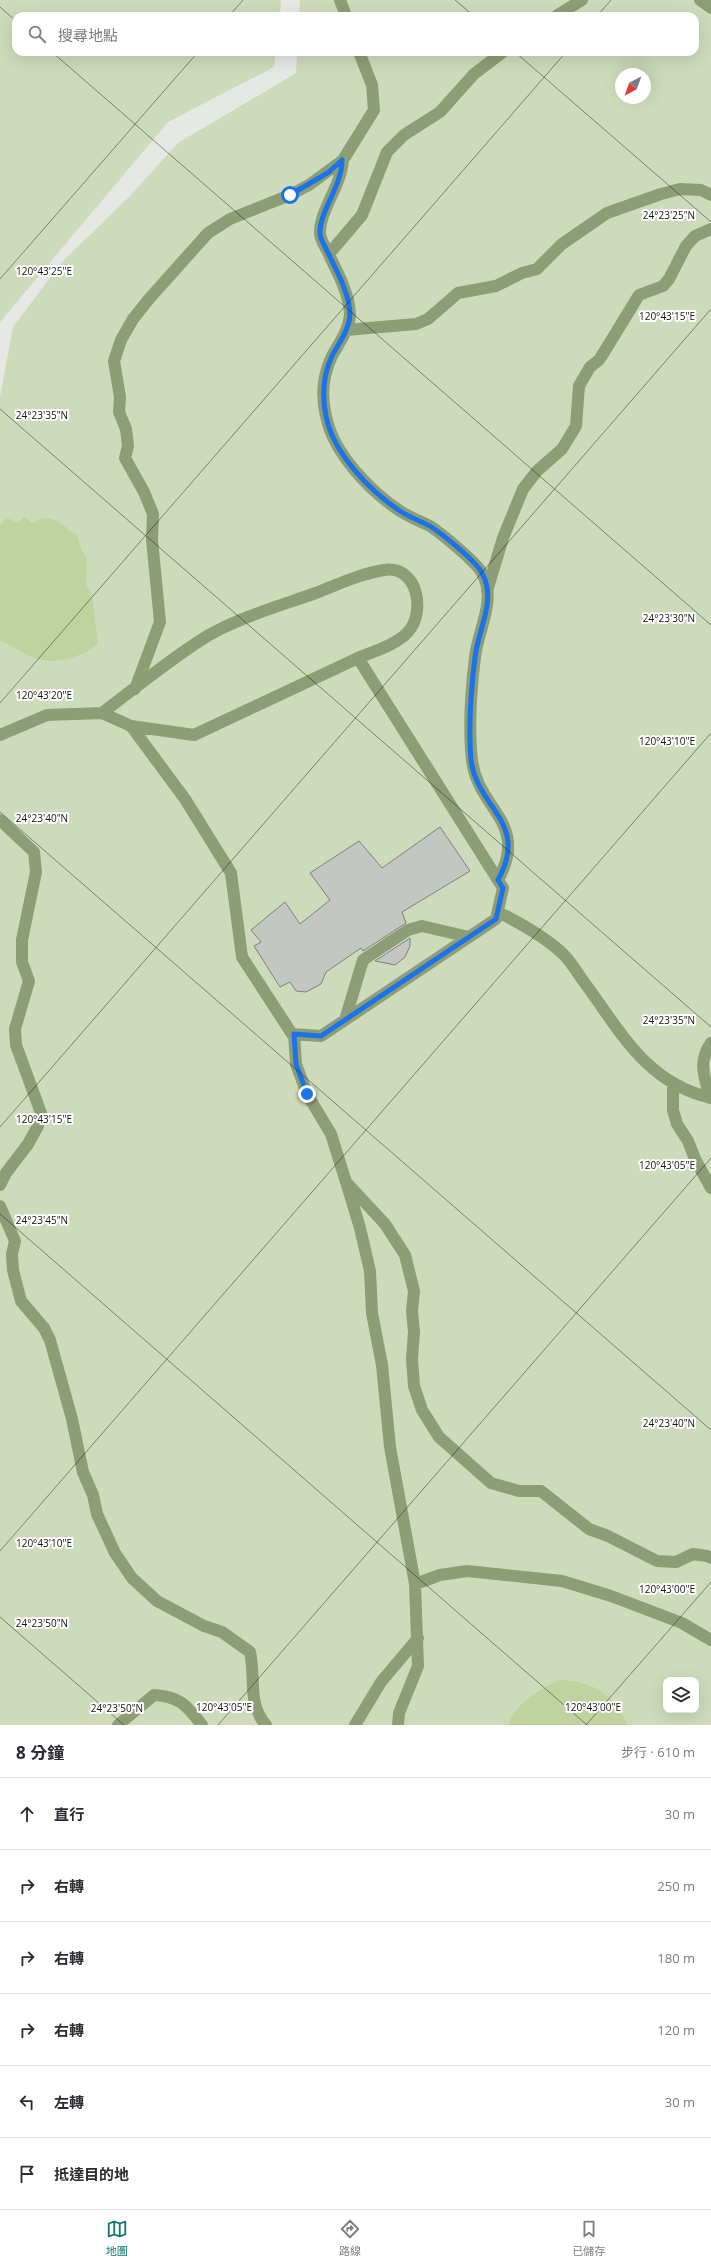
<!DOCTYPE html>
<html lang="zh-TW">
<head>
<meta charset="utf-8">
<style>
  :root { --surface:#fff; --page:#f2f2f3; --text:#2b2b33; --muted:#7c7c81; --line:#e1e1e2; --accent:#0f766e }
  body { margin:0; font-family:"Open Sans","Noto Sans TC",sans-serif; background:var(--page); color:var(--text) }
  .controls { position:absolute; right:12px; bottom:12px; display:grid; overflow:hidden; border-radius:8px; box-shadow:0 4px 16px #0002 }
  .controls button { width:36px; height:36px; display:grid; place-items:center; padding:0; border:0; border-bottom:1px solid var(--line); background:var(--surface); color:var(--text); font:20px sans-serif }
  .compass { position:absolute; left:615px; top:68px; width:36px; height:36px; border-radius:50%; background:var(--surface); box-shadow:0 4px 16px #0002; rotate:221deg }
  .stop { position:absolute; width:12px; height:12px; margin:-9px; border:3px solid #1a73e8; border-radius:50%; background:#fff }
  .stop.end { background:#1a73e8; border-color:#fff; box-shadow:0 1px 4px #0008 }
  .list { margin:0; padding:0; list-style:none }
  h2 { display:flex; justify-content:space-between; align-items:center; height:52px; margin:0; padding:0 16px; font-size:17px }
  h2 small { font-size:13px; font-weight:400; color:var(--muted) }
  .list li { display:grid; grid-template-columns:26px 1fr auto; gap:12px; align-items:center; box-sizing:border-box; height:72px; padding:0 16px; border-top:1px solid var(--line) }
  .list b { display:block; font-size:15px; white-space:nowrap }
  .list em { font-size:13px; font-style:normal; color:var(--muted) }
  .icon { flex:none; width:22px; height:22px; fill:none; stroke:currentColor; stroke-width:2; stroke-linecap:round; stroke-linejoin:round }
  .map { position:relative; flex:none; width:711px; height:1725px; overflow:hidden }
  .search { position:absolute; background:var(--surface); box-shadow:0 4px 16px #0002; left:12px; right:12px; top:12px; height:44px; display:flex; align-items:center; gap:10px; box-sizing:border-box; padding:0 14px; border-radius:12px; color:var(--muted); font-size:15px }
  .sheet { height:484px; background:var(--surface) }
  nav { display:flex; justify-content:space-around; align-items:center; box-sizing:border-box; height:56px; border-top:1px solid var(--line); background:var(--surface); font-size:11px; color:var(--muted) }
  nav a { display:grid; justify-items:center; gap:2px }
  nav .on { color:var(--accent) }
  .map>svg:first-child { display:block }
</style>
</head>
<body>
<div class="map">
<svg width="711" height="1725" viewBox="0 0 711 1725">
  <rect width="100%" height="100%" fill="#e6e8e4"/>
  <path fill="#cddbba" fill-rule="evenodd" d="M0 0H281L280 16H16V52H276L274 67 168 122 0 322Z
    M300 0H711V1725H0V397L13 327 62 262 131 195 178 143 296 73 297 52H695V16H299ZM621 74H645V98H621ZM666 1680H696V1710H666Z"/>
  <path fill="#bed39e" d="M24 516 32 523C55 511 58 524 78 536L81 549 87 559 86 585 92 596 98 644C77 660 49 667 25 654 16 649 9 644 0 640V525L7 518 18 523Z
    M560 1680C592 1681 614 1694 628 1725H508C516 1703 539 1689 560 1680Z"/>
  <path fill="#c4c6c2" stroke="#7e807c" d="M440 827 470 871 402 912 406 923 363 951 361 948 326 972 321 984 306 992 296 991 290 982 280 987 254 946 261 942 251 930 285 902 300 924 330 900 310 873 359 841 382 868Z
    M410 938V946L405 957 395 965 375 961Z"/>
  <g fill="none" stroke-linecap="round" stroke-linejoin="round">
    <path stroke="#8d9d75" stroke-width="12" d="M340 0 346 16
      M700 0 711 8
      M556 16 582 0
      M343 160C341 187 319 211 320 234 321 242 327 249 330 257 338 273 350 296 350 315 349 330 339 343 332 356 323 375 321 396 326 416 333 453 370 491 400 511 409 517 420 521 430 526 442 534 475 561 482 573 497 599 478 630 475 657 471 690 468 726 472 760 477 809 530 822 498 880
      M329 254 362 215 387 152 404 135 440 112 474 74 503 52
      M346 330 416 324 428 319 458 293 496 286 522 273 537 269 562 244 607 213 661 194 680 189 701 190 711 195
      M487 591 503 538 523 489 537 471 562 449 576 426 579 386 590 367 599 360 606 349 639 295 663 286 669 279 686 246 695 236 711 229
      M135 689 160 622 152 540 153 514 144 492 125 458 128 446 126 429 119 412 120 397 114 361 121 340 133 319 149 299 208 233 230 219 290 195 309 185 343 160 374 110 372 85 359 52
      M102 713C137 687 171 658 209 635 241 617 279 606 313 594 337 585 359 574 384 570 418 565 426 612 408 632 396 645 374 651 358 658
      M0 735 47 715 102 713 131 726 194 735 358 658 503 888 496 919 321 1036 292 1034 242 957 231 873 185 799 131 726
      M0 820 34 852 36 872 22 940V962L29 981 15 1029 16 1045 41 1113 38 1126 28 1144 6 1173 0 1185
      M498 912C520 923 546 937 564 955 572 963 578 974 584 982 621 1032 646 1083 711 1098
      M345 1020 363 960 408 930 422 926 469 937
      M294 1034 296 1064 307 1094 331 1134 346 1182 385 1224 405 1255 414 1291 412 1311 414 1332 412 1359 414 1386 422 1410 439 1437 491 1483 519 1491H541L589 1529 608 1536 657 1561 676 1562 693 1554 707 1556 711 1558
      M673 1084V1110L677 1124 688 1141 695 1159 711 1188
      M710 1098C705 1077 697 1063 711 1043
      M347 1185 360 1228 370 1271 372 1313 382 1365 390 1447 415 1584 418 1666 399 1713 398 1725
      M0 1206 15 1241 12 1254 13 1270 21 1301 44 1328 50 1340 72 1419 83 1472 93 1495 97 1514 115 1553 132 1578 157 1601 204 1626 222 1632 250 1652C256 1679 247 1703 266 1725
      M415 1584 440 1575 467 1571 562 1581 611 1596 682 1623 711 1640
      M118 1725 154 1695C181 1697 186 1705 202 1725
      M355 1725 381 1682 418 1638"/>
  </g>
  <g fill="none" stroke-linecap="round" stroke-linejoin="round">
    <path stroke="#1a73e8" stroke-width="5" d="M290 195 329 172 342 160C342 187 319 211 320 234 321 242 327 249 330 257 338 273 350 296 350 315 349 330 339 343 332 356 323 375 322 396 326 416 333 453 370 491 400 511 409 517 420 521 430 526 442 534 475 560 482 573 497 599 478 630 475 657 471 690 468 726 471 760 477 809 530 822 498 880L503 888 496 919 321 1036 294 1034 296 1064 307 1094"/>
  </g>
  <path fill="none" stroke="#131312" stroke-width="1" stroke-opacity="0.45" d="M455 0 474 16M0 7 16 21M229 16 243 0M597 16 611 0M52 52 711 625M515 52 711 222M0 279 198 52M0 409 711 1027M0 703 566 52M0 812 711 1430M0 1127 711 309M0 1214 587 1725M0 1551 711 733M0 1617 124 1725M218 1725 711 1158M586 1725 711 1582"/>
  <g font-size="10" text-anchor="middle" fill="#131312" stroke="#fff" stroke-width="4" stroke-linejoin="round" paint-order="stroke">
    <text x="669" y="219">24°23'25"N</text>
    <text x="44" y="275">120°43'25"E</text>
    <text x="667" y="320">120°43'15"E</text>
    <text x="42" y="419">24°23'35"N</text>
    <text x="669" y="622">24°23'30"N</text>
    <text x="44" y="699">120°43'20"E</text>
    <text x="667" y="745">120°43'10"E</text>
    <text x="42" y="822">24°23'40"N</text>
    <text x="669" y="1024">24°23'35"N</text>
    <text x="44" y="1123">120°43'15"E</text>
    <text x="667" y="1169">120°43'05"E</text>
    <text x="42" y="1224">24°23'45"N</text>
    <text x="669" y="1427">24°23'40"N</text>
    <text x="44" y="1547">120°43'10"E</text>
    <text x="667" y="1593">120°43'00"E</text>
    <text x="42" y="1627">24°23'50"N</text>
    <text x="224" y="1711">120°43'05"E</text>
    <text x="593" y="1711">120°43'00"E</text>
    <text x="117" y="1712">24°23'50"N</text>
  </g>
</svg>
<div class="controls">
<button><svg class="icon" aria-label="layers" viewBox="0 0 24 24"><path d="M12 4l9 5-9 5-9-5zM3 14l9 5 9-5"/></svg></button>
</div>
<svg class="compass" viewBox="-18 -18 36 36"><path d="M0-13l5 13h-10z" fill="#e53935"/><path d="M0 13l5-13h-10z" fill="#7c7c81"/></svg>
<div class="stop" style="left:290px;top:195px"></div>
<div class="stop end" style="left:307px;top:1094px"></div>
<div class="search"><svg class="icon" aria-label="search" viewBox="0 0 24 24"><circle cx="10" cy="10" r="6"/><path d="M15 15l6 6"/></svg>搜尋地點</div>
</div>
<section class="sheet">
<h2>8 分鐘<small>步行 · 610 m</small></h2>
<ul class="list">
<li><svg class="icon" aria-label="ahead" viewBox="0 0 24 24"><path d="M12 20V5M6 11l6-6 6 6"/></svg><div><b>直行</b></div><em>30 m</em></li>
<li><svg class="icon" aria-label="right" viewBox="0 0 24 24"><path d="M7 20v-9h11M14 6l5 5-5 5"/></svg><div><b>右轉</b></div><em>250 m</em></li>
<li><svg class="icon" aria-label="right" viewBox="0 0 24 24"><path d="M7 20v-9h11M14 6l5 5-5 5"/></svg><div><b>右轉</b></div><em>180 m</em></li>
<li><svg class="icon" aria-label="right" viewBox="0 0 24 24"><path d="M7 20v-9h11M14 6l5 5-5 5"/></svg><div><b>右轉</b></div><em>120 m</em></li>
<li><svg class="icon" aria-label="left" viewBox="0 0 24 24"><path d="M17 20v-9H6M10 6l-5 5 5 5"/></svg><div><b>左轉</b></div><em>30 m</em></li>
<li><svg class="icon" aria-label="arrive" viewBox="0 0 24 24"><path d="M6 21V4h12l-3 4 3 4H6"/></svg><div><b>抵達目的地</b></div></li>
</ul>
</section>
<nav>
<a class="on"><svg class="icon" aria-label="map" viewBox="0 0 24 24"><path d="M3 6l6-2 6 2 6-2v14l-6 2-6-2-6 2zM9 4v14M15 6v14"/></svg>地圖</a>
<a><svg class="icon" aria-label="directions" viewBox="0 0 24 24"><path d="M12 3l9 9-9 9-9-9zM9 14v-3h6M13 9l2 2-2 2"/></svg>路線</a>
<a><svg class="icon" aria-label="saved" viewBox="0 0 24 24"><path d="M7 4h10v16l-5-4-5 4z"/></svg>已儲存</a>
</nav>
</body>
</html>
